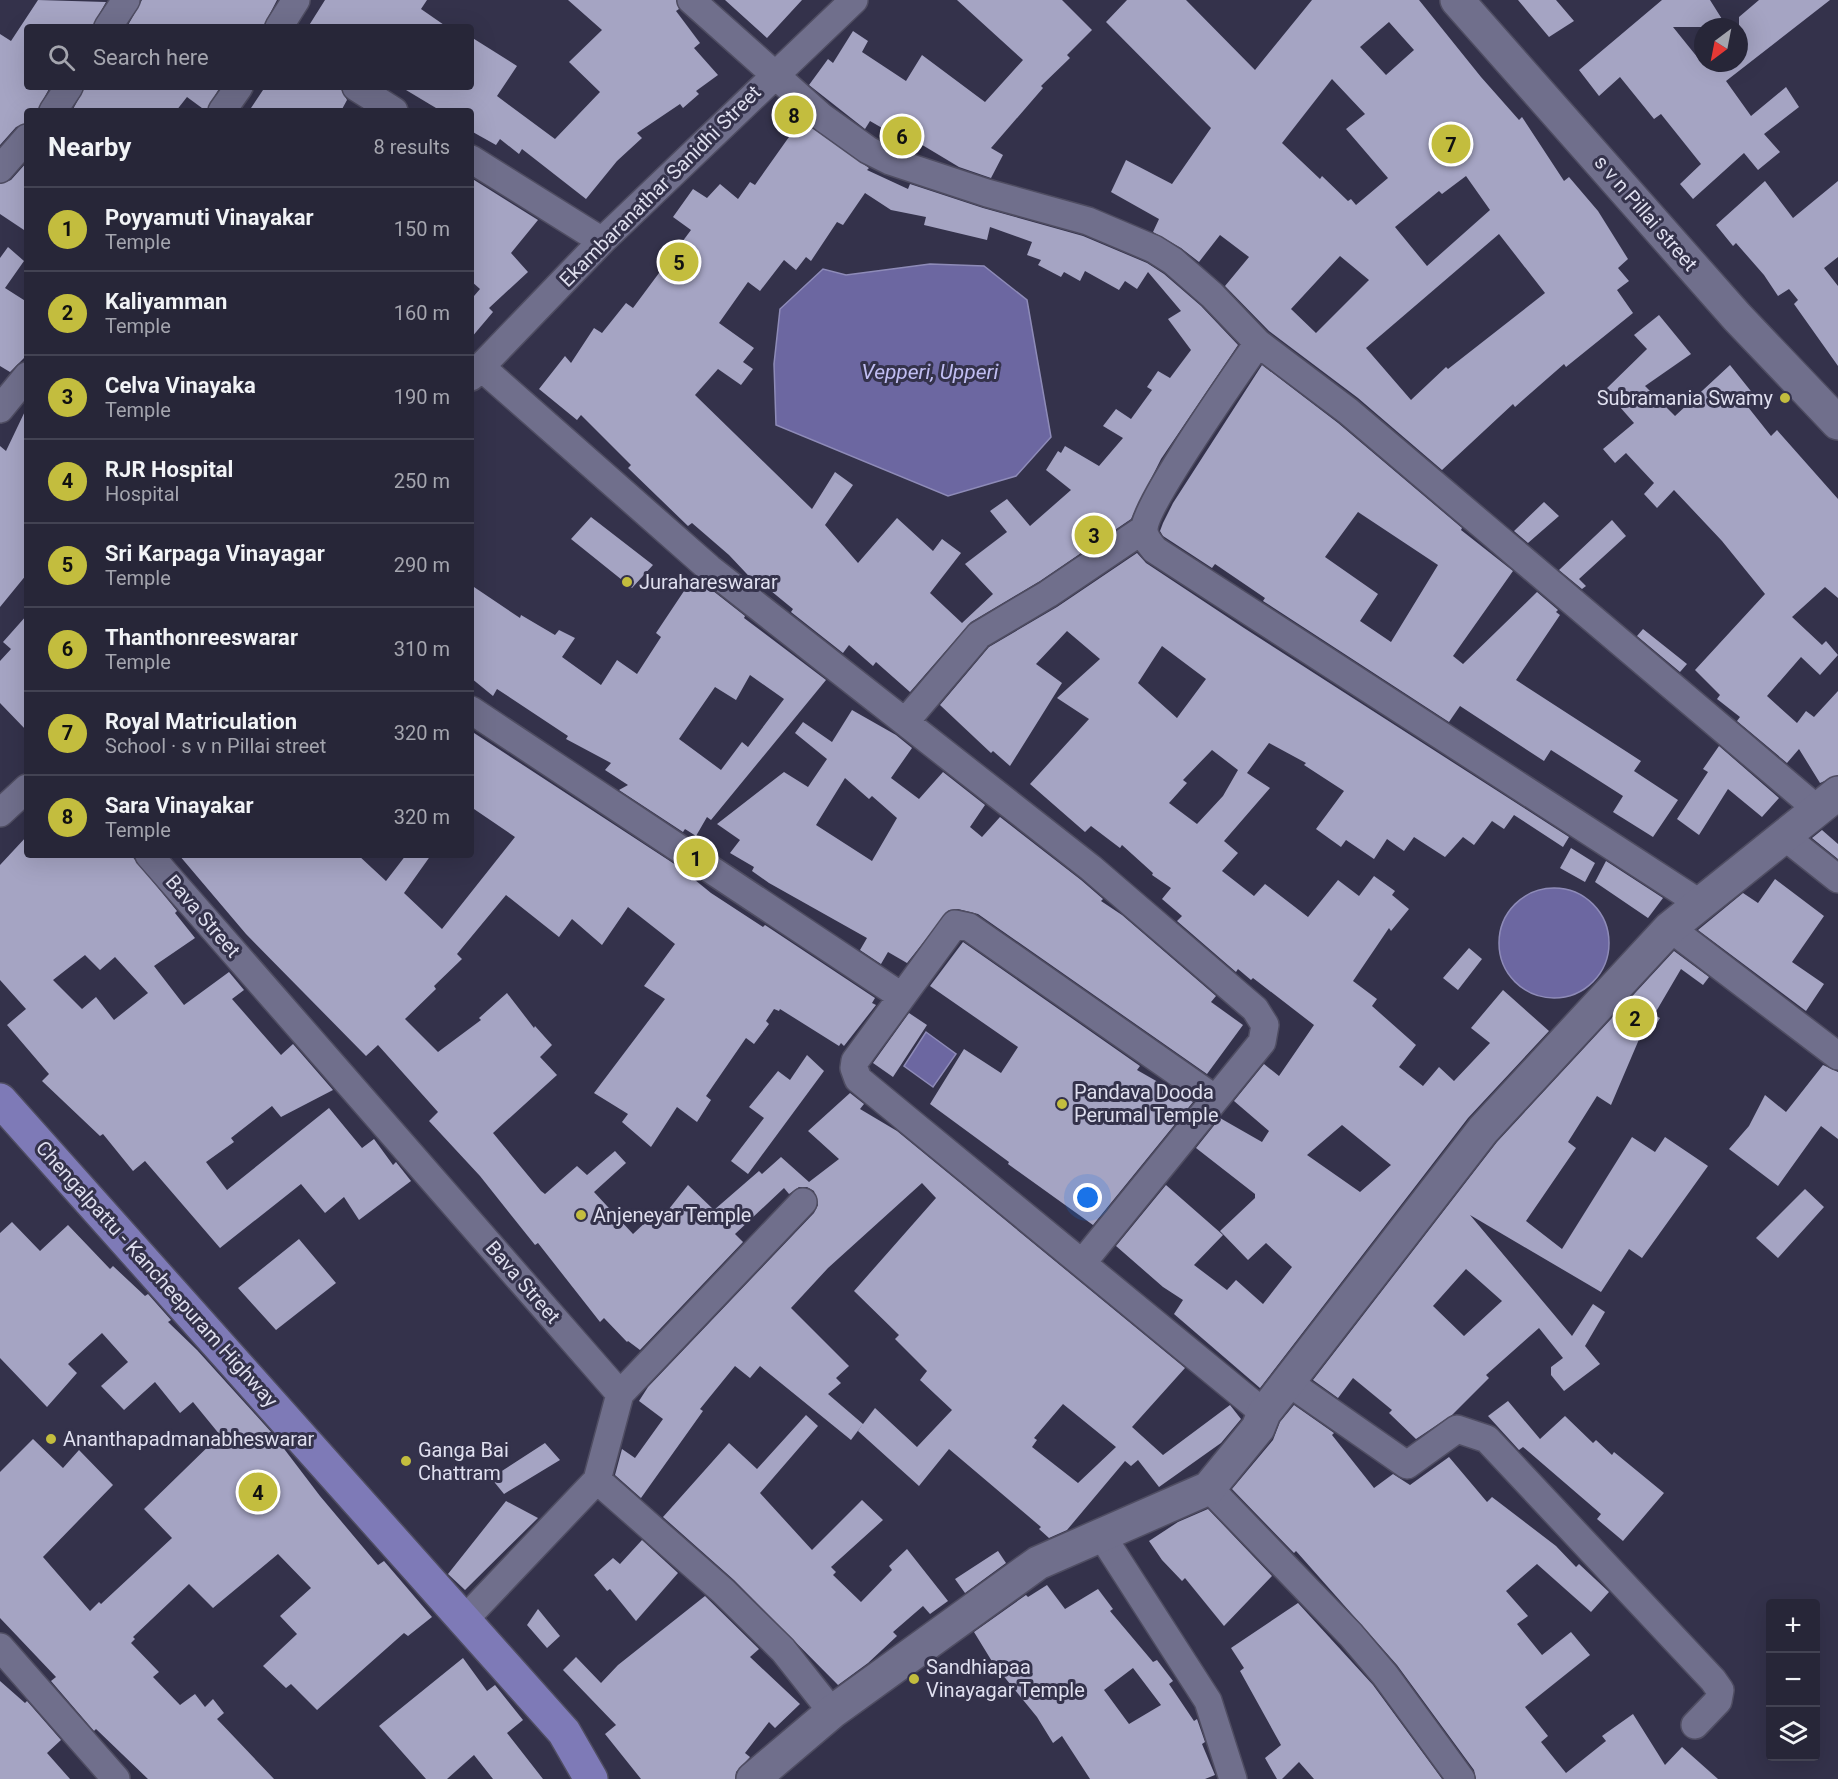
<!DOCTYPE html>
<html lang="en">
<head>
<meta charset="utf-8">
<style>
  :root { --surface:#272638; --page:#333243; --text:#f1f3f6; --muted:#a4a5ae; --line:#434353; --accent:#c3bd3e }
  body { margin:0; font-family:Roboto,sans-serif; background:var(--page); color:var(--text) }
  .controls { position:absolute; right:18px; bottom:18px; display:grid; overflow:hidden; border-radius:6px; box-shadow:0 6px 24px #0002 }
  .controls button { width:54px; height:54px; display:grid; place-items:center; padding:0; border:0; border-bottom:2px solid var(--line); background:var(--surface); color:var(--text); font:30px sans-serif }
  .compass { position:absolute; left:1694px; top:18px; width:54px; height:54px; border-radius:50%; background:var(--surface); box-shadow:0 6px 24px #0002; rotate:212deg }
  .you { position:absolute; left:1088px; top:1198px; width:21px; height:21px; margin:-15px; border:4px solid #fff; border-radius:50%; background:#1a73e8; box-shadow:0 0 0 9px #1a73e833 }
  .badge { display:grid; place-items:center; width:39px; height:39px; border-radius:50%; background:var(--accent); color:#111; font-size:20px; font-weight:700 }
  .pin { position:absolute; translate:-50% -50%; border:3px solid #fff; box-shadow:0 2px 6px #0006 }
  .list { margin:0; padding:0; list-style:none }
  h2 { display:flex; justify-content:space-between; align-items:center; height:78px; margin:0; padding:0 24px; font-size:26px }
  h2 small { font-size:20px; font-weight:400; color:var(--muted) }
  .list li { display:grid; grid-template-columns:39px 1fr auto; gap:18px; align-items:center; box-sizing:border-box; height:84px; padding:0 24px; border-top:2px solid var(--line) }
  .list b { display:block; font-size:22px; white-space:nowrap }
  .list p { margin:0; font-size:20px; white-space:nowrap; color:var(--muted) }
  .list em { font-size:20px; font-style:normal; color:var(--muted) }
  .icon { flex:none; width:33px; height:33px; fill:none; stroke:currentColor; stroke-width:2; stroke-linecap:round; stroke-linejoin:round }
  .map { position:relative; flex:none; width:1838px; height:1779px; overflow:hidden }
  .search { position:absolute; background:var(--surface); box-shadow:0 6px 24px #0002; left:24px; top:24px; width:450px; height:66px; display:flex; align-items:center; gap:15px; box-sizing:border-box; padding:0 21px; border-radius:6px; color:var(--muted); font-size:22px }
  .panel { position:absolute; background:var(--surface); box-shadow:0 6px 24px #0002; left:24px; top:108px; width:450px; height:750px; border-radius:6px }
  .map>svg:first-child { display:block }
</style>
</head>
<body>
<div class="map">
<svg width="1838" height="1779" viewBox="0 0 1838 1779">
  <rect width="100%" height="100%" fill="#34324b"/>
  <path fill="#6c67a1" stroke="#8e8bb8" stroke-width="1.5" d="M930 264 984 266 1027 300 1051 437 1016 476 948 496 776 425 774 364 780 309 823 269 846 275Z
    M1499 943a55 55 0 1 1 110 0a55 55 0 1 1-110 0Z
    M926 1032 956 1054 933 1087 904 1066Z"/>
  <path fill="#a5a4c3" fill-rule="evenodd" d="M38 0 106 2 92 27H27V87H50L37 111H27V123L16 127 0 145V34L11 41Z
    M142 0H277L263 27H127Z
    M325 0H427L421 9 447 27H308Z
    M568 0H676L679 9 676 11 700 43 694 48 718 75 696 91 699 94 683 108 680 104 637 133 642 138 617 161 586 199 522 149 519 154 500 139 496 145 471 131V111H441L401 87H471V37L517 66 497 96 555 139 600 92 569 62 602 30Z
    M725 0H802L767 38Z
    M957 0H1062L1092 30 1067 55 1070 58 1041 86 1043 88 991 148 1003 155 991 178 959 167 899 131 896 136 870 121 865 129 809 85 828 59 833 63 853 31 868 41 862 52 906 81 922 55 985 102 1023 60Z
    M1127 0H1186L1255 70 1312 0H1419L1481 77 1519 120 1522 117 1564 181 1569 177 1598 211 1628 259 1618 268 1629 281 1617 290 1633 313 1566 367 1564 364 1515 407 1513 404 1442 470 1358 398 1269 331 1225 286 1249 257 1220 235 1199 262 1181 248 1153 232 1159 219 1111 192 1126 160 1172 184 1211 128 1106 22ZM1389 22 1414 50 1386 75 1360 47ZM1332 79 1365 114 1346 129 1388 178 1356 205 1351 199 1348 201 1322 176 1320 179 1282 143ZM1466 176 1490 210 1427 266 1395 227 1439 191 1442 194ZM1499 234 1545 293 1448 369 1446 367 1411 400 1366 348ZM1340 256 1369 280 1316 333 1291 309Z
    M1518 0H1556L1574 21 1549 37Z
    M1662 0H1710L1727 27H1673L1702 63H1739V17L1759 0H1830L1726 81 1751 116 1786 87 1799 107 1764 134 1780 152 1758 170 1744 153 1693 199 1680 184 1701 164 1661 114 1654 119 1620 77 1599 96 1579 70Z
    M85 87H220L206 111 187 97 176 111H72Z
    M265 87H340L347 100 341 111H249Z
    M801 120 869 168 867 170 908 189 910 184 983 208 1083 236 1147 263 1164 274 1201 306 1238 345 1161 459 1131 519 1040 581 971 622 910 692 876 662 873 666 849 645 843 653 791 612 793 609 765 586 762 590 729 555 692 523 688 526 628 468 631 465 581 415 577 420 539 389 565 356 571 363 594 328 602 333 626 303 633 308 691 230 673 217 693 189 707 198 720 184 738 199 750 182 755 185ZM865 193 891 210 926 217 924 225 987 240 990 227 1032 242 1027 255 1041 260 1038 265 1061 277 1064 272 1080 281 1085 271 1119 290 1125 281 1137 289 1148 272 1181 311 1168 319 1191 350 1170 378 1158 371 1147 387 1152 390 1131 419 1116 409 1103 426 1123 438 1099 466 1065 446 1061 453 1058 451 1046 470 1071 490 1030 526 1007 499 990 511 1007 532 965 564 993 594 962 623 930 593 961 553 942 539 933 551 897 518 858 563 825 525 853 485 835 472 812 509 695 395 718 369 741 385 753 369 743 362 754 348 719 323 748 282 760 291 784 260 796 270 806 257 811 261 837 222 843 225Z
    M27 162V232L0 214V184L11 180Z
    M471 178 538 220 511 253 528 272 489 308 493 312 471 338V294L474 296 480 289 471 281Z
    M1765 181 1793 218 1838 181V257L1824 268 1838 286V366L1794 304 1798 300 1789 289 1778 296 1764 275 1736 243 1733 246 1716 225Z
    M8 247 24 261 5 288 27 302V355L10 372 0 366V258Z
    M1659 315 1691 354 1645 386 1675 416 1730 365 1754 395 1744 402 1771 436 1777 430 1838 499V598L1825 587 1792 617 1822 645 1826 641 1838 655 1820 675 1801 657 1767 696 1797 723 1806 711 1814 717 1838 691V775L1820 783 1799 749 1787 763 1737 721 1740 717 1717 699 1720 695 1695 670 1765 594 1722 541 1674 490 1657 508 1644 494 1654 483 1626 453 1615 463 1603 449 1634 423 1605 390 1647 349 1634 335Z
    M1262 365 1338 423 1462 528 1461 530 1513 571 1453 656 1463 664 1537 592 1558 610 1556 612 1560 615 1516 680 1641 761 1634 771 1678 800 1653 837 1613 812 1623 796 1551 750 1544 761 1460 706 1449 722 1263 601 1265 598 1215 564 1212 568 1163 536 1160 531 1163 523 1173 503ZM1358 512 1438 565 1391 642 1360 621 1378 594 1325 557Z
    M27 407V574L0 607V446L6 451Z
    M1544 502 1559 516 1528 543 1514 531Z
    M591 517 653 565 632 588 571 539Z
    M1612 520 1626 536 1579 579 1586 586 1582 589 1559 570Z
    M1137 553 1146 563 1244 628 1569 837 1563 847 1514 815 1504 829 1492 821 1474 845 1463 837 1445 857 1414 837 1404 851 1387 839 1374 859 1346 840 1341 847 1316 829 1344 791 1304 765 1306 763 1269 743 1247 773 1270 788 1224 841 1238 853 1222 871 1254 896 1265 884 1308 917 1338 880 1359 896 1374 876 1395 891 1392 895 1409 909 1391 931 1389 928 1353 981 1377 999 1372 1006 1416 1045 1399 1067 1423 1086 1439 1067 1454 1081 1490 1043 1471 1028 1503 990 1549 1031 1468 1118 1260 1388 1174 1314 1183 1300 1163 1287 1116 1246 1166 1185 1223 1235 1194 1265 1227 1290 1236 1280 1263 1304 1292 1267 1266 1243 1248 1260 1220 1231 1255 1198V1194L1196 1148 1220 1118 1262 1142 1269 1131 1234 1101 1264 1064 1279 1076 1314 1025 1253 978 1251 980 1238 969 1236 972 1177 921 1182 916 1162 899 1171 888 1152 875 1153 873 1122 845 1120 848 1091 826 1085 832 1030 784 1089 719 1057 698 1100 659 1067 631 1036 664 1062 683 1010 766 993 751 991 753 940 705 989 647 1057 607ZM1162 646 1206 679 1177 718 1138 683ZM1212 750 1238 770 1223 796 1197 824 1169 803 1187 783 1183 780ZM1342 1125 1391 1165 1360 1192 1307 1155Z
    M694 576 745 616 744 618 826 680 711 820 707 817 696 836 685 829 683 832 619 790 628 785 605 770 611 763 566 739 568 736 497 689 493 696 471 678V585L520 618 521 615 555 635 559 630 575 638 562 657 601 685 617 660 637 674 661 637 656 633ZM750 675 784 699 748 747 742 742 721 770 679 739 715 687 736 700Z
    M27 615V731L0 703V661L11 649 3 642Z
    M1643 629 1687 664 1680 672 1637 636Z
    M852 710 896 735 912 748 891 778 919 799 943 772 985 805 970 827 982 837 1000 817 1081 880 1103 899 1101 901 1122 915 1216 996 1211 1002 1243 1025 1207 1074 978 914 958 909 949 910 907 963 888 952 881 964 860 950 867 938 769 883 752 871 754 867 730 853 740 840 717 824 784 772 808 787 827 759 795 733 803 722 832 742ZM845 778 869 799 872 796 897 818 872 861 816 825Z
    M471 731 679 867 711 893 763 927 765 925 875 998 872 1003 876 1005 844 1046 841 1043 839 1046 780 1009 779 1011 774 1009 766 1021 769 1024 754 1044 746 1038 706 1096 711 1100 697 1122 677 1107 651 1147 622 1122 628 1114 594 1093 665 999 644 986 675 944 628 907 602 945 572 919 559 937 506 895 457 954 462 959 434 986 436 989 405 1019 438 1052 481 1020 479 1018 507 993 534 1028 535 1026 552 1045 540 1057 557 1075 493 1133 541 1191 545 1194 577 1166 587 1175 615 1151 626 1163 594 1192 633 1234 649 1219 651 1222 662 1212 665 1214 688 1185 714 1210 759 1171 762 1174 781 1157 809 1182 839 1159 808 1131 850 1093 864 1104 860 1109 897 1131 1185 1368 1132 1427 1163 1455 1230 1405 1241 1419 1221 1443 1159 1487 1138 1460 1131 1466 1125 1461 1067 1530 1049 1538 1039 1529 1041 1527 949 1449 919 1486 858 1431 863 1424 851 1440 760 1366 750 1378 735 1366 700 1409 703 1411 641 1498 615 1475 622 1449 635 1458 663 1419 639 1401 648 1387 814 1213 818 1205 814 1191 807 1187H799L789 1194 784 1188 735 1234 743 1242 640 1350 628 1341 627 1342 604 1318 600 1322 538 1243 535 1245 480 1176 429 1121 438 1112 378 1045 366 1056 246 934 179 855H358L386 881 406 855H431L404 893 442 929 515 837 471 807ZM922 1183 936 1198 854 1291 899 1335 895 1339 927 1371 920 1380 952 1410 917 1447 875 1408 863 1424 828 1394 841 1383 836 1378 849 1366 791 1308 828 1268ZM1063 1404 1116 1447 1078 1483 1032 1447 1037 1440 1034 1438Z
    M1719 746 1779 798 1762 817 1728 789 1699 835 1677 819 1708 772 1703 769Z
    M1822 830 1838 844V859L1812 838Z
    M27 836V855H131L177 911 175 913 195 938 154 966 184 1005 229 972 244 990 232 999 281 1055 293 1044 333 1090 281 1117 272 1106 231 1138 234 1142 206 1162 227 1190 329 1108 362 1148 374 1139 393 1165 396 1162 411 1181 359 1220 344 1197 325 1213 301 1184 220 1248 145 1161 133 1171 103 1134 100 1136 42 1081 49 1074 7 1025 26 1009 0 980V865ZM85 955 100 970 115 957 148 993 114 1020 96 997 82 1009 53 980Z
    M1571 848 1595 863 1585 882 1560 868Z
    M1606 861 1663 898 1648 918 1595 882Z
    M1775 879 1824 916 1792 962 1824 984 1806 1011 1698 930 1743 893 1758 903Z
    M963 942 1140 1066 1137 1070 1193 1102 1093 1225 1008 1164 1009 1162 930 1104 964 1049 1001 1073 1018 1047 930 986Z
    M1469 948 1482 959 1458 990 1443 978Z
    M1674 951 1709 977 1703 985 1681 969 1654 1015 1660 1018 1650 1034 1643 1030 1611 1105 1597 1096 1568 1142 1576 1148 1526 1221 1562 1249 1632 1137 1655 1152 1665 1137 1708 1166 1642 1258 1629 1249 1601 1292 1470 1215 1572 1336 1593 1304 1605 1312 1585 1346 1600 1364 1564 1391 1551 1375V1367L1563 1358 1539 1328 1486 1375 1489 1378 1452 1415 1416 1439 1389 1413 1392 1410 1353 1378 1338 1398 1313 1380 1497 1142ZM1466 1269 1502 1301 1464 1336 1433 1306Z
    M909 1013 927 1025 893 1077 873 1063Z
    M807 1055 824 1071 748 1174 731 1161 764 1118 749 1107 778 1071 790 1080Z
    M1823 1065 1838 1072V1139L1821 1126 1778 1186 1729 1149 1749 1126 1765 1095 1786 1112Z
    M1805 1189 1824 1207 1778 1258 1756 1238Z
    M12 1222 40 1251 68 1225 110 1269 113 1266 145 1296 148 1294 171 1320 168 1322 197 1350 272 1433 320 1496 378 1565 384 1561 432 1617 408 1636 404 1633 317 1710 291 1684 286 1688 263 1666 297 1634 280 1616 311 1588 278 1554 213 1608 189 1584 133 1637 135 1639 131 1643 159 1672 153 1677 180 1705 195 1694 205 1707 213 1699 224 1713 217 1719 274 1779H148L96 1729 94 1731 51 1681 56 1677 0 1618V1472L33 1439 63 1468 79 1450 113 1485 43 1557 90 1611 99 1602 101 1604 172 1538 144 1509 220 1435 193 1402 180 1413 155 1382 124 1410 101 1386 128 1362 102 1333 68 1364 77 1373 47 1407 0 1358V1233Z
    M299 1239 336 1283 276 1330 238 1288Z
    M1508 1401 1540 1439 1565 1416 1593 1443 1596 1440 1612 1455 1614 1452 1664 1493 1623 1541 1597 1519 1601 1514 1523 1447 1519 1450 1488 1416Z
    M1294 1405 1334 1433 1332 1435 1374 1488 1393 1474 1410 1485 1449 1457 1487 1502 1492 1497 1556 1546 1576 1567 1579 1564 1609 1592 1591 1612 1537 1564 1506 1591 1528 1616 1517 1624 1542 1655 1571 1632 1590 1655 1525 1707 1548 1736 1541 1742 1566 1773 1606 1741 1602 1736 1633 1714 1665 1765 1682 1747 1718 1779H1476L1474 1770 1397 1665 1296 1551 1294 1553 1232 1489 1273 1440 1280 1422Z
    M806 1415 818 1426 760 1493 812 1550 862 1500 883 1520 831 1567 836 1572 833 1575 861 1602 892 1570 889 1566 907 1549 948 1601 930 1614 923 1606 893 1632 897 1636 868 1663 838 1685 734 1580 663 1517 729 1443 757 1469Z
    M545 1443 560 1460 504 1494 491 1478Z
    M506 1501 538 1518 465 1590 448 1574Z
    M1208 1509 1272 1576 1224 1626 1185 1578 1182 1581 1162 1560 1149 1541 1178 1522Z
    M642 1540 678 1573 636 1621 610 1589 607 1591 594 1575 613 1558 620 1564Z
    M998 1551 1006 1563 965 1593 955 1579Z
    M1047 1585 1065 1609 1098 1589 1113 1609 1110 1611 1153 1662 1157 1660 1173 1681 1169 1684 1194 1721 1197 1719 1205 1742 1202 1744 1215 1775 1205 1779H1090L1062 1736 1053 1743 1037 1717 993 1663 974 1632 1026 1595 1028 1597ZM1133 1668 1161 1705 1129 1724 1104 1690Z
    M705 1596 759 1649 750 1657 800 1704 775 1728 769 1722 745 1753 750 1757 736 1772 735 1779H641L605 1734 616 1725 563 1670 576 1657 601 1683 618 1665Z
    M1298 1603 1373 1685 1442 1779H1314L1299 1762 1282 1779H1277L1265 1758 1281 1745 1240 1671 1244 1668 1231 1648Z
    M538 1609 560 1636 547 1648 527 1625Z
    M463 1658 487 1691 495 1685 523 1720 507 1733 543 1779H493L474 1755 447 1779H426L379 1726Z
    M0 1681 25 1703 27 1701 61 1740 47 1753 70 1779H0Z"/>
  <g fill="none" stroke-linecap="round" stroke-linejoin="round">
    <g stroke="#4f4d62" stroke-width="30">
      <path id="street" d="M691 0 822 117 868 150 890 161 987 193 1088 221 1154 249 1173 261 1212 295 1258 343 1348 411 1817 809
        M108 27 126 0
        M279 27 296 0
        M356 87 394 111
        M53 111 69 87
        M222 111 239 87
        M471 159 602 241
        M0 169 27 138
        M1258 343C1239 371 1143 506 1144 531 1145 539 1150 544 1155 550L1701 904
        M481 367 709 568 1091 868 1255 1009 1265 1025 1262 1042 1083 1262
        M471 377 602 241 854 0
        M0 409 27 376
        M471 710 901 996
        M905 722 979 635 1048 594 1144 529
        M0 813 27 788
        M1784 836 1838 879
        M149 855 620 1394 597 1480 723 1591 783 1650 832 1712
        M1670 928 1838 1056
        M1214 1098 969 927 955 924 855 1061 854 1068 858 1079 1264 1413
        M1288 1382 1407 1465 1457 1429 1487 1439 1713 1680 1720 1690 1718 1701 1695 1725
        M620 1394 803 1202
        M1209 1488 1351 1635 1385 1675 1461 1779
        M1102 1536 1208 1701 1233 1779
        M465 1619 597 1480
        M0 1647 116 1779"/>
    </g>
    <g stroke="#4f4d62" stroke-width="36">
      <path id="secondary" d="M1457 0 1737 317 1838 423
        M753 1779 832 1712 1038 1563 1209 1488 1258 1428 1264 1413 1483 1130 1670 928 1838 793"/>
    </g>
    <g stroke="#4f4d62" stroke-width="36">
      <path id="highway" d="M0 1100 564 1732 591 1779"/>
    </g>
    <use href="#street" stroke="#706f8c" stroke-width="27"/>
    <use href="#secondary" stroke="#706f8c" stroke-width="33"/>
    <use href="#highway" stroke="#7e7ab7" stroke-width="33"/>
  </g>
  <g fill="#c3bd3e" stroke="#34324b" stroke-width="2">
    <circle cx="1785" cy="398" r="6"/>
    <circle cx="627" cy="582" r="6"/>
    <circle cx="1062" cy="1104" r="6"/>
    <circle cx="581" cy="1215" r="6"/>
    <circle cx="51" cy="1439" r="6"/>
    <circle cx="406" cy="1461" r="6"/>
    <circle cx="914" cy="1679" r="6"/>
  </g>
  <g text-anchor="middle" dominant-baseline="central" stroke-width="6" stroke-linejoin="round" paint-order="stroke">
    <g font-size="20" fill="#dfdfef" stroke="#34324b">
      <text transform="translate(660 186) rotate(-45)">Ekambaranathar Sanidhi Street</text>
      <text transform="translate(1646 213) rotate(49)">s v n Pillai street</text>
      <text transform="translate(203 916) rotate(49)">Bava Street</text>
      <text transform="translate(157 1274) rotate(48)">Chengalpattu - Kancheepuram Highway</text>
      <text transform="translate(523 1282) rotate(49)">Bava Street</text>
    </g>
    <g font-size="20" fill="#dfdfef" stroke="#34324b" text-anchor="start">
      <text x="1773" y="398" text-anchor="end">Subramania Swamy</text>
      <text x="639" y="582">Jurahareswarar</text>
      <text x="1074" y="1092">Pandava Dooda<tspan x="1074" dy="23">Perumal Temple</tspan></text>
      <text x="593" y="1215">Anjeneyar Temple</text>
      <text x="63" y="1439">Ananthapadmanabheswarar</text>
      <text x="418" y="1450">Ganga Bai<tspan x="418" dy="23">Chattram</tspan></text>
      <text x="926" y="1667">Sandhiapaa<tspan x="926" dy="23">Vinayagar Temple</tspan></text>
    </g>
    <g font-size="21" font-style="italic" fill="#c1bef2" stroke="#34324b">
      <text x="930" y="372">Vepperi, Upperi</text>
    </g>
  </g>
</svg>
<div class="controls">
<button>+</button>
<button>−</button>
<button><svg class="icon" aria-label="layers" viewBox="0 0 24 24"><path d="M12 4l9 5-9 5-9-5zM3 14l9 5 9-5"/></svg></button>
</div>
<svg class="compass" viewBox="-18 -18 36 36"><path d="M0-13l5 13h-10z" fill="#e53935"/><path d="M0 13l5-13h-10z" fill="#a4a5ae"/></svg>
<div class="you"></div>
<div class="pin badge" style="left:696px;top:858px">1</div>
<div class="pin badge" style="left:1635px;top:1018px">2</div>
<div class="pin badge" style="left:1094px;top:535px">3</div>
<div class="pin badge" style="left:258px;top:1492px">4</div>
<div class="pin badge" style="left:679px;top:262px">5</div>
<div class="pin badge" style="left:902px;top:136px">6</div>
<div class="pin badge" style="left:1451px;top:144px">7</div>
<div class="pin badge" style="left:794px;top:115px">8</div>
<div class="search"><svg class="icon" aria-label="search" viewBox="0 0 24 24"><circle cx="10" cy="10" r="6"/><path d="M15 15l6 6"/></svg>Search here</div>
<section class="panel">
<h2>Nearby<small>8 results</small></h2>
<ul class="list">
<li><span class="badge">1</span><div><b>Poyyamuti Vinayakar</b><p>Temple</p></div><em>150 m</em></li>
<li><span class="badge">2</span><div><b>Kaliyamman</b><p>Temple</p></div><em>160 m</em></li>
<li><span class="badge">3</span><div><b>Celva Vinayaka</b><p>Temple</p></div><em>190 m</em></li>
<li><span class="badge">4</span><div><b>RJR Hospital</b><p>Hospital</p></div><em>250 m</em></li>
<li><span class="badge">5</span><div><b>Sri Karpaga Vinayagar</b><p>Temple</p></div><em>290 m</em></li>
<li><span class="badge">6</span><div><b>Thanthonreeswarar</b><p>Temple</p></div><em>310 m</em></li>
<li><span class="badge">7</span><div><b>Royal Matriculation</b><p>School · s v n Pillai street</p></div><em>320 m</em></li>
<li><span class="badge">8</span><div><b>Sara Vinayakar</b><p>Temple</p></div><em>320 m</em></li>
</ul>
</section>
</div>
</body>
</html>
